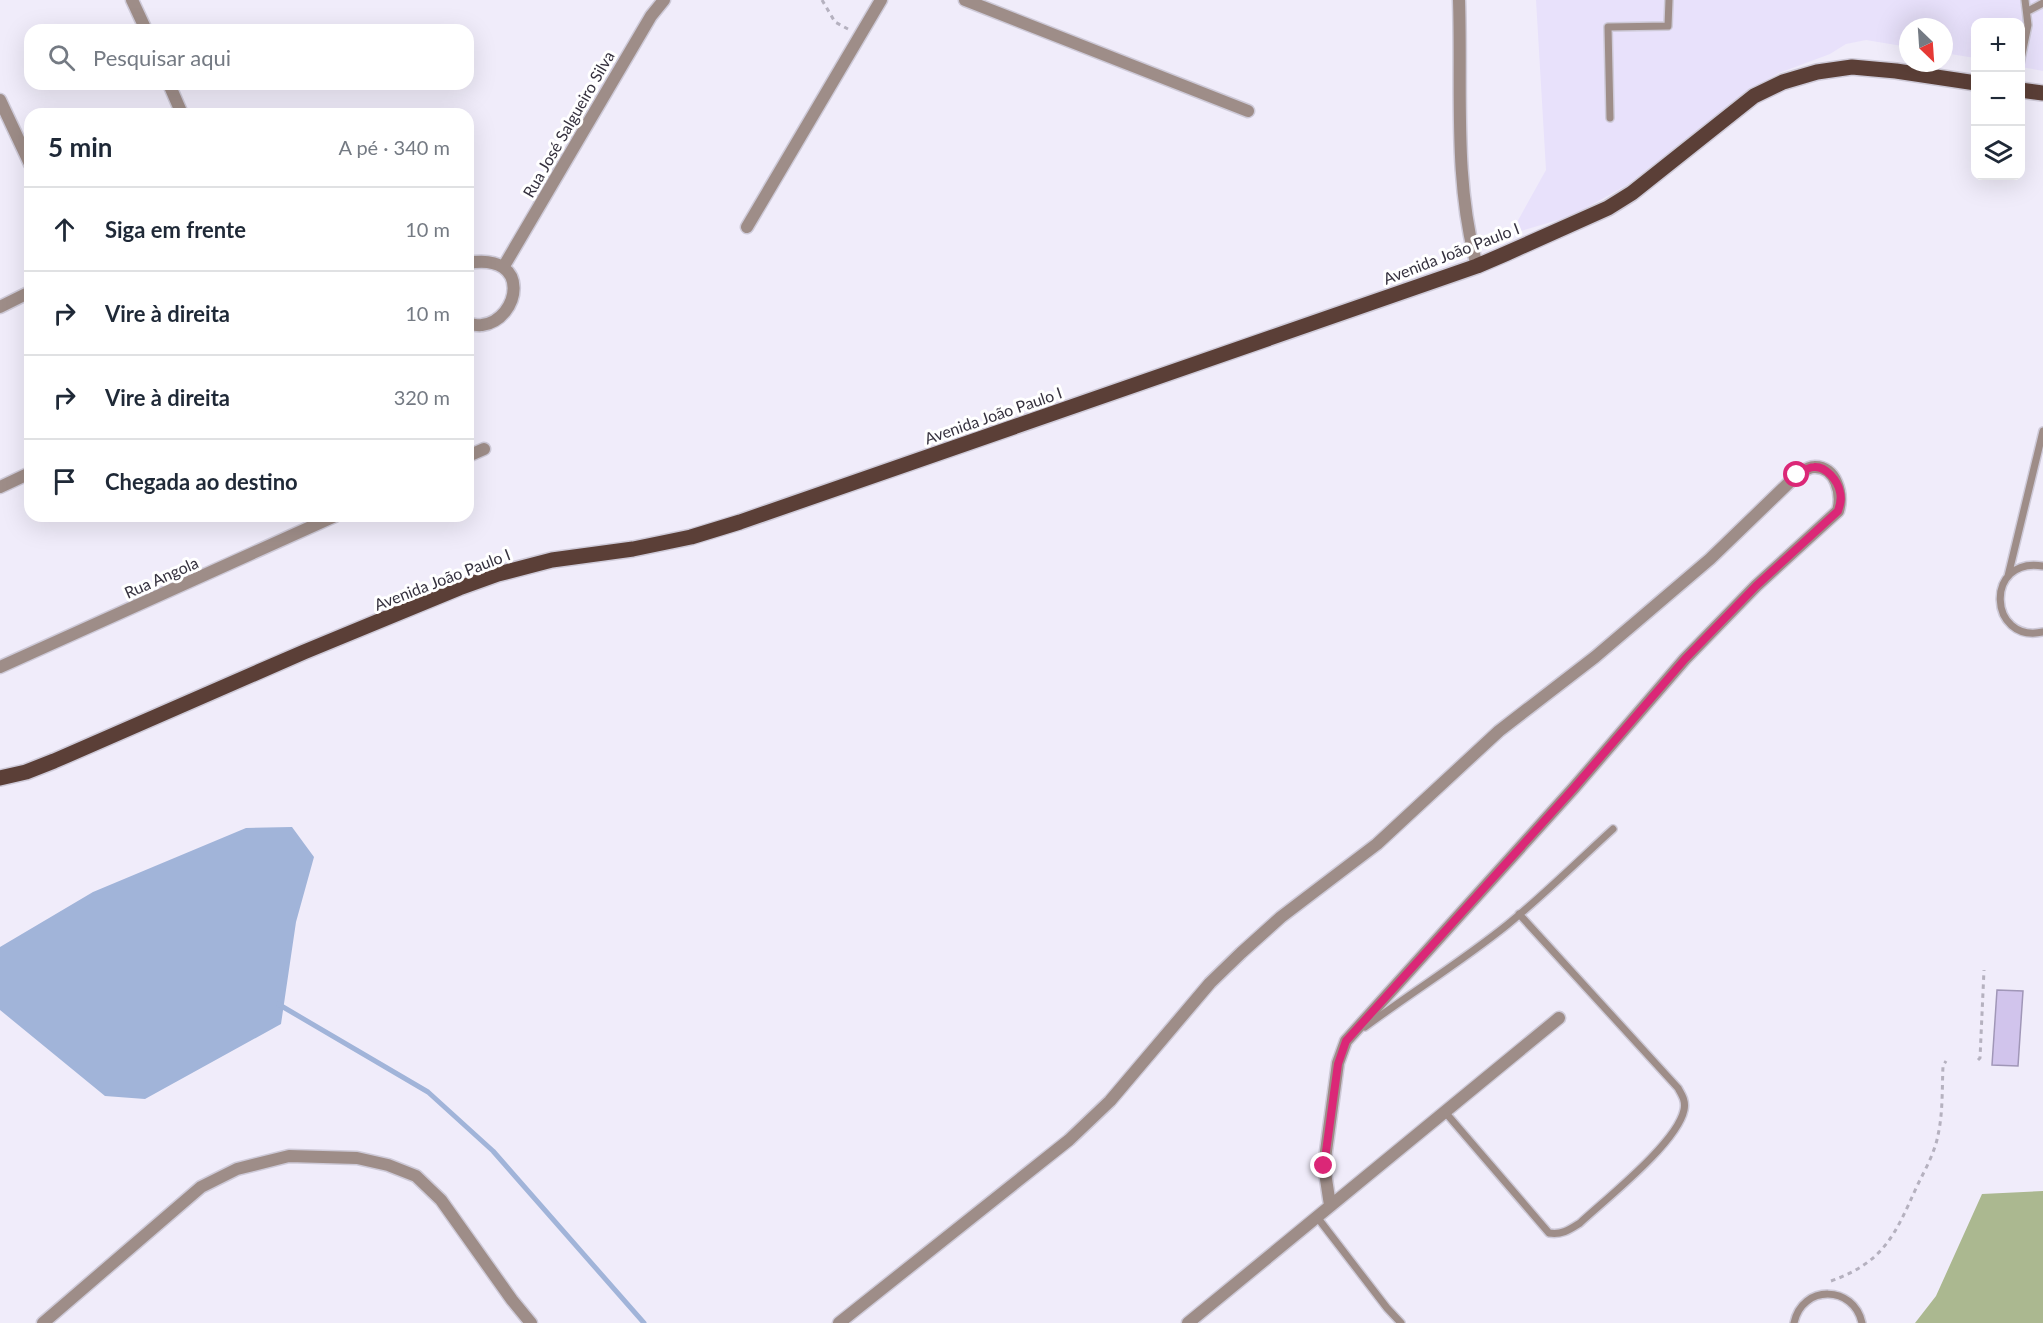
<!DOCTYPE html>
<html lang="pt">
<head>
<meta charset="utf-8">
<style>
  :root { --surface:#fff; --page:#f2f2f3; --text:#1f2937; --muted:#747a83; --line:#e0e1e3 }
  body { margin:0; font-family:Lato,sans-serif; background:var(--page); color:var(--text) }
  .controls { position:absolute; right:18px; top:18px; display:grid; overflow:hidden; border-radius:12px; box-shadow:0 6px 24px #0002 }
  .controls button { width:54px; height:54px; display:grid; place-items:center; padding:0; border:0; border-bottom:2px solid var(--line); background:var(--surface); color:var(--text); font:30px sans-serif }
  .compass { position:absolute; left:1899px; top:18px; width:54px; height:54px; border-radius:50%; background:var(--surface); box-shadow:0 6px 24px #0002; rotate:155deg }
  .stop { position:absolute; width:18px; height:18px; margin:-14px; border:4px solid #db2777; border-radius:50%; background:#fff }
  .stop.end { background:#db2777; border-color:#fff; box-shadow:0 2px 6px #0008 }
  .list { margin:0; padding:0; list-style:none }
  h2 { display:flex; justify-content:space-between; align-items:center; height:78px; margin:0; padding:0 24px; font-size:26px }
  h2 small { font-size:20px; font-weight:400; color:var(--muted) }
  .list li { display:grid; grid-template-columns:39px 1fr auto; gap:18px; align-items:center; box-sizing:border-box; height:84px; padding:0 24px; border-top:2px solid var(--line) }
  .list b { display:block; font-size:22px; white-space:nowrap }
  .list em { font-size:20px; font-style:normal; color:var(--muted) }
  .icon { flex:none; width:33px; height:33px; fill:none; stroke:currentColor; stroke-width:2; stroke-linecap:round; stroke-linejoin:round }
  .map { position:relative; flex:none; width:2043px; height:1323px; overflow:hidden }
  .search { position:absolute; background:var(--surface); box-shadow:0 6px 24px #0002; left:24px; top:24px; width:450px; height:66px; display:flex; align-items:center; gap:15px; box-sizing:border-box; padding:0 21px; border-radius:18px; color:var(--muted); font-size:22px }
  .panel { position:absolute; background:var(--surface); box-shadow:0 6px 24px #0002; left:24px; top:108px; width:450px; height:414px; border-radius:18px }
  .map>svg:first-child { display:block }
</style>
</head>
<body>
<div class="map">
<svg width="2043" height="1323" viewBox="0 0 2043 1323">
  <rect width="100%" height="100%" fill="#f0ecfa"/>
  <path fill="#e8e1fb" d="M1536 0H2043V71L2021 67 2020 22H1976L1975 58 1944 53V27H1908V47L1866 40 1846 44 1830 54 1779 73 1748 91 1627 185 1572 216 1517 232 1516 224 1546 170Z"/>
  <path fill="#abb890" d="M2043 1191V1323H1915L1936 1296 1982 1194Z"/>
  <path fill="#a1b4d9" d="M292 827 314 857 296 922 281 1024 145 1099 105 1096 0 1010V947L93 892 246 828Z"/>
  <g fill="none" stroke-linecap="round" stroke-linejoin="round">
    <path stroke="#a1b4d9" stroke-width="5" d="M278 1004 428 1092 493 1151 644 1323"/>
  </g>
  <path fill="#d1c4ec" stroke="#a096b7" stroke-width="1.5" d="M1997 990 2023 991 2018 1066 1992 1065Z"/>
  <g fill="none" stroke-linecap="round" stroke-linejoin="round">
    <g stroke="#cecad8" stroke-width="10">
      <path id="lane" d="M2028 11 2043 3
        M2020 64 2028 25 2025 0
        M1610 118 1608 27 1668 26 1669 0
        M2043 566C1984 556 1988 644 2043 632
        M2008 576 2043 431
        M1365 1027C1412 992 1461 962 1507 925 1544 895 1578 861 1613 829
        M1445 1112 1549 1233C1562 1235 1569 1230 1580 1223 1607 1198 1677 1143 1684 1110 1686 1101 1682 1095 1678 1088L1519 914
        M1317 1217 1387 1308 1401 1323
        M1794 1323C1802 1284 1854 1285 1862 1323"/>
    </g>
    <g stroke="#cecad8" stroke-width="15">
      <path id="street" d="M132 0 146 30
        M965 0 1248 111
        M1459 0C1462 89 1453 179 1477 266
        M169 84 182 114
        M0 100 30 164
        M747 227 881 0
        M468 263C533 252 520 320 482 325 478 326 472 324 468 324
        M504 266 651 16 664 0
        M0 307 30 292
        M468 456 484 449
        M0 487 30 473
        M0 667 335 516
        M43 1323 201 1187 237 1169 289 1156 357 1158 388 1165 416 1176 441 1200 512 1300 531 1323
        M839 1323 1069 1140 1110 1101 1210 983 1241 953 1281 917 1377 844 1499 731 1595 657 1710 559 1797 475C1802 472 1808 467 1814 467 1836 466 1843 494 1838 511L1756 586 1685 659 1573 789 1346 1041 1338 1063 1324 1166 1330 1205
        M1188 1323 1559 1018"/>
    </g>
    <g stroke="#cecad8" stroke-width="18">
      <path id="primary" d="M2020 90 2043 93
        M0 778 26 772 54 761 304 652 459 588 498 574 552 560 633 549 691 537 740 522 1477 266 1505 254 1608 208 1632 193 1754 96 1783 82 1817 72 1852 67 1896 71 1976 83"/>
    </g>
    <path stroke="#b5b1bf" stroke-width="3" stroke-dasharray="4.5 4.5" stroke-linecap="butt" d="M822 0 835 22 848 29
      M1978 1060 1980 1058 1984 970
      M1831 1281C1884 1262 1895 1235 1917 1186 1925 1170 1935 1152 1938 1135 1943 1113 1942 1088 1943 1066L1946 1061"/>
    <use href="#lane" stroke="#9e8d88" stroke-width="7"/>
    <use href="#street" stroke="#9e8d88" stroke-width="12"/>
    <use href="#primary" stroke="#5b3f37" stroke-width="15"/>
  </g>
  <g fill="none" stroke-linecap="round" stroke-linejoin="round">
    <path stroke="#db2777" stroke-width="8" d="M1324 1166 1338 1064 1346 1041 1573 789 1685 659 1756 586 1838 511C1840 505 1842 499 1840 492 1838 481 1826 466 1814 467 1808 467 1802 472 1797 475"/>
  </g>
  <g text-anchor="middle" dominant-baseline="central" stroke-width="6" stroke-linejoin="round" paint-order="stroke">
    <g font-size="16" fill="#35313e" stroke="#fff">
      <text transform="translate(568 124) rotate(-60)">Rua José Salgueiro Silva</text>
      <text transform="translate(1451 253) rotate(-21)">Avenida João Paulo I</text>
      <text transform="translate(993 415) rotate(-19)">Avenida João Paulo I</text>
      <text transform="translate(161 577) rotate(-24)">Rua Angola</text>
      <text transform="translate(442 579) rotate(-21)">Avenida João Paulo I</text>
    </g>
  </g>
</svg>
<div class="controls">
<button>+</button>
<button>−</button>
<button><svg class="icon" aria-label="layers" viewBox="0 0 24 24"><path d="M12 4l9 5-9 5-9-5zM3 14l9 5 9-5"/></svg></button>
</div>
<svg class="compass" viewBox="-18 -18 36 36"><path d="M0-13l5 13h-10z" fill="#e53935"/><path d="M0 13l5-13h-10z" fill="#747a83"/></svg>
<div class="stop" style="left:1797px;top:475px"></div>
<div class="stop end" style="left:1324px;top:1166px"></div>
<div class="search"><svg class="icon" aria-label="search" viewBox="0 0 24 24"><circle cx="10" cy="10" r="6"/><path d="M15 15l6 6"/></svg>Pesquisar aqui</div>
<section class="panel">
<h2>5 min<small>A pé · 340 m</small></h2>
<ul class="list">
<li><svg class="icon" aria-label="ahead" viewBox="0 0 24 24"><path d="M12 20V5M6 11l6-6 6 6"/></svg><div><b>Siga em frente</b></div><em>10 m</em></li>
<li><svg class="icon" aria-label="right" viewBox="0 0 24 24"><path d="M7 20v-9h11M14 6l5 5-5 5"/></svg><div><b>Vire à direita</b></div><em>10 m</em></li>
<li><svg class="icon" aria-label="right" viewBox="0 0 24 24"><path d="M7 20v-9h11M14 6l5 5-5 5"/></svg><div><b>Vire à direita</b></div><em>320 m</em></li>
<li><svg class="icon" aria-label="arrive" viewBox="0 0 24 24"><path d="M6 21V4h12l-3 4 3 4H6"/></svg><div><b>Chegada ao destino</b></div></li>
</ul>
</section>
</div>
</body>
</html>
